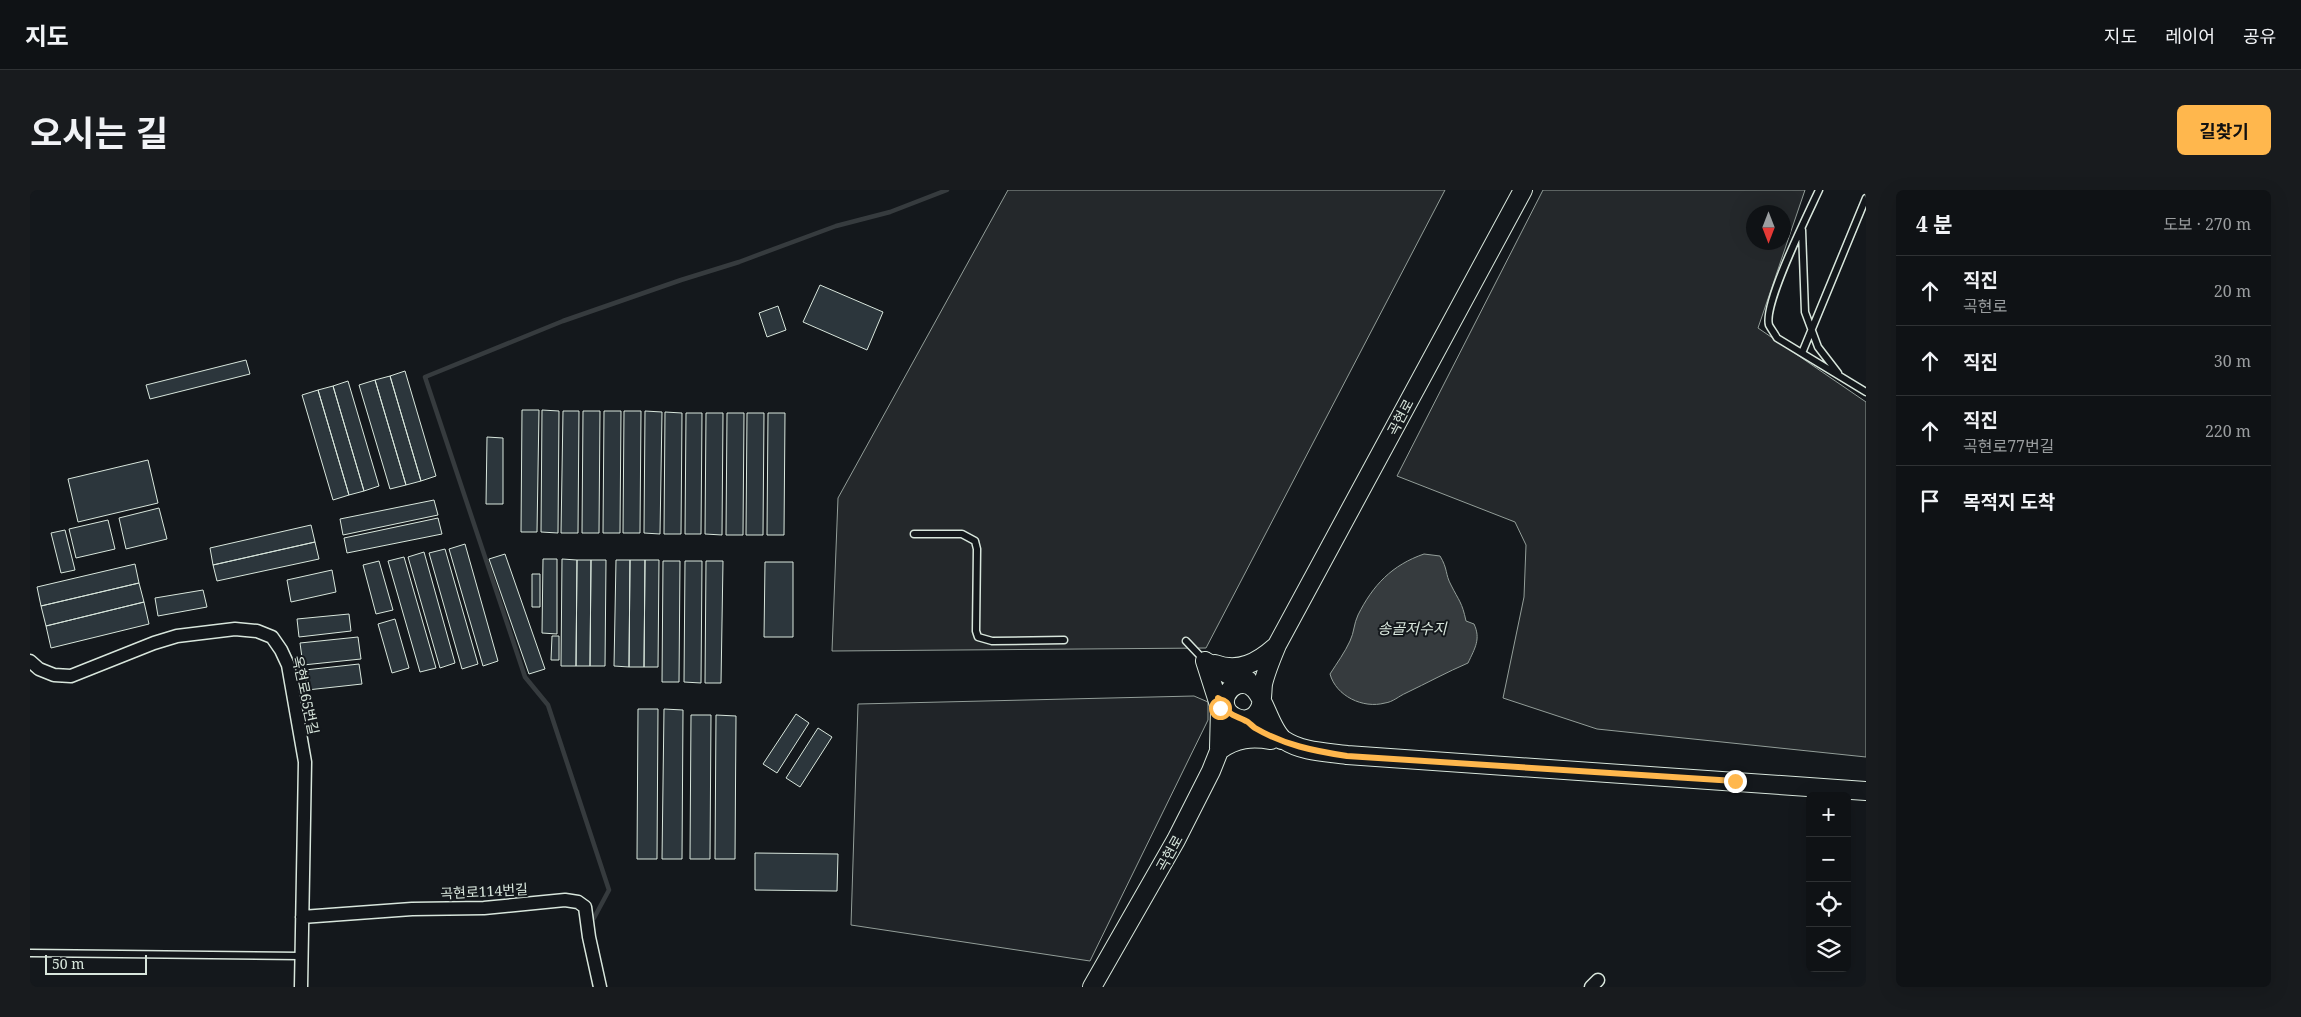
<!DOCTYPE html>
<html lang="ko">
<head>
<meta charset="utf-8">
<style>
  :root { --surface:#0f1215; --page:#181b1e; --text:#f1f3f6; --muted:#9b9ea0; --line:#2f3234; --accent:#ffb74d }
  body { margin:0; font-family:"Noto Serif","Noto Sans KR",serif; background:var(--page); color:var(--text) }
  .controls { position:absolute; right:15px; bottom:15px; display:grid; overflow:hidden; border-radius:8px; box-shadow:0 5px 20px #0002 }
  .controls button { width:45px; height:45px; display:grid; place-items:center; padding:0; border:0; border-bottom:1px solid var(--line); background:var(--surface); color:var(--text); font:25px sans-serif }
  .compass { position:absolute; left:1716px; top:15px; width:45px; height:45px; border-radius:50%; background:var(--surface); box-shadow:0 5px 20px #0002; rotate:180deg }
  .scale { position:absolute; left:15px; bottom:12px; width:102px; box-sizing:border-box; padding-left:5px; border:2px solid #d8e6dc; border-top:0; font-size:14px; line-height:18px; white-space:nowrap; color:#d8e6dc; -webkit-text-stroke:4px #14181c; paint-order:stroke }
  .stop { position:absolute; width:15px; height:15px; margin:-11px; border:4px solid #ffb74d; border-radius:50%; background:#fff }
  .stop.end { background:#ffb74d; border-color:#fff; box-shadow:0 1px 5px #0008 }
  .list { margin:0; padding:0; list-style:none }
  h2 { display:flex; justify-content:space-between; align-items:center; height:65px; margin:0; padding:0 20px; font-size:21px }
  h2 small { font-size:16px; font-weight:400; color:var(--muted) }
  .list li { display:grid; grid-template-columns:32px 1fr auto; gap:15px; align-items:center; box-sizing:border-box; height:70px; padding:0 20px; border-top:1px solid var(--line) }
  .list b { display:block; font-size:19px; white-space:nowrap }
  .list p { margin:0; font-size:16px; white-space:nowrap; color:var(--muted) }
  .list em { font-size:16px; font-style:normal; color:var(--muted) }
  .icon { flex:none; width:28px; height:28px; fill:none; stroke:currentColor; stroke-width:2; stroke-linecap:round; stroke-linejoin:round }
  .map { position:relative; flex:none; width:1836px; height:797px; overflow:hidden; border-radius:8px }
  header { display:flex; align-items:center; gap:30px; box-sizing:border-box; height:70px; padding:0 25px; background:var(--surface); border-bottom:1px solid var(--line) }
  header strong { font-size:24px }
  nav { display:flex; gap:28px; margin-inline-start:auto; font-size:18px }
  .intro { display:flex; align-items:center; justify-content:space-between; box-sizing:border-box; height:120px; padding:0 30px }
  h1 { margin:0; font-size:35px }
  .button { padding:12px 22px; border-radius:8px; background:var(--accent); color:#111; font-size:18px; font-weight:700 }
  main { display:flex; gap:30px; padding:0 30px }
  aside { flex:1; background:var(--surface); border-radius:8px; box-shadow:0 5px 20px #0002 }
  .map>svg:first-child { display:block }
</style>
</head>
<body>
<header>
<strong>지도</strong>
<nav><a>지도</a><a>레이어</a><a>공유</a></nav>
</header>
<div class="intro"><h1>오시는 길</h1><a class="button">길찾기</a></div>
<main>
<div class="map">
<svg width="1836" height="797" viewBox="0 0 1836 797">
  <rect width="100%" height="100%" fill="#14181c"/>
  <path fill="#202428" stroke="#939e99" d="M1164 506 1178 512V530L1060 771 821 735 828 514Z"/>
  <path fill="#24282b" stroke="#939e99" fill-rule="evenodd" d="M978 0H1415L1176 458 802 461 808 308Z
    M1513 0H1775L1728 138 1836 212V567L1567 539 1473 508 1494 407 1496 355 1485 332 1367 286ZM1724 22H1754V52H1724Z"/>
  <path fill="#363b3e" stroke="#939e99" d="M1394 364 1410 366C1418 379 1415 384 1421 395 1429 411 1432 412 1436 431L1444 434C1451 449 1445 458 1438 473 1417 482 1397 493 1376 503 1369 506 1363 512 1355 513 1333 519 1306 506 1300 484 1307 473 1315 462 1320 451 1324 443 1324 433 1328 425 1343 395 1362 375 1394 364Z"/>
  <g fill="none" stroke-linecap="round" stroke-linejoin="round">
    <path stroke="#363b3e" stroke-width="4.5" d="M564 728 579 700 518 515 495 487 395 187 533 131 651 90 709 72 806 36 860 22 917 0"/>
  </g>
  <path fill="#2c363c" stroke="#d8e6dc" d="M790 95 853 122 837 160 773 132Z
    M748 116 756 140 737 147 729 123Z
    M216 170 220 184 120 209 116 195Z
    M375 181 406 286 391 291 360 186Z
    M360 186 391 291 376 295 345 190Z
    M345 190 376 295 360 299 329 195Z
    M318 191 349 296 334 301 303 196Z
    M303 196 334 301 319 305 288 200Z
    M288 200 319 305 303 310 272 205Z
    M492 220H509L507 342H491Z
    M512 220 529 221 528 343 511 342Z
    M533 221H549L548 343H531Z
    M553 221H570L569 343H552Z
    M574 221H591L590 343H573Z
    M594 221H611L610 343H593Z
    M615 221 632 222 630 344 614 343Z
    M635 222 652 223 651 344H634Z
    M656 223H672L671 344H655Z
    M676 223H693L692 345 675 344Z
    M697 223H714L713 345H696Z
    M717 223H734L733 345H716Z
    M738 223H755L754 345H737Z
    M457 247 473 248V314H456Z
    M118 270 128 313 48 332 38 289Z
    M404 310 408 325 313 345 310 329Z
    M129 318 137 349 96 359 89 328Z
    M408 328 412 344 317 363 314 348Z
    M78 330 85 359 46 368 39 339Z
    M281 335 285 352 183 375 180 358Z
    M35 340 45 380 31 383 21 343Z
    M285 352 289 369 187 391 183 375Z
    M435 354 468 471 453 476 419 359Z
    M415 359 448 474 432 479 399 363Z
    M394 362 425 473 410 478 378 367Z
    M475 364 515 479 499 484 459 369Z
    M374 367 406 478 390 482 358 371Z
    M513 369H527V444L512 443Z
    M532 369 547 370 546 476H531Z
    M547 370H561L560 476H546Z
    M561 370H576L575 476H560Z
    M586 370H600L599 477 584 476Z
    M600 370H615L614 477H599Z
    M615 370H629L628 477H614Z
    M349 371 363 420 346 424 333 375Z
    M633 371H650L649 492H632Z
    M655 371H672L671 493 654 492Z
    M676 371H693L691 493H675Z
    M735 372H763V447H734Z
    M105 374 109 393 11 416 7 397Z
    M302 380 306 402 261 412 257 390Z
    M502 384H510V417H502Z
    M109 393 114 412 16 436 11 416Z
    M173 400 177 417 128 426 125 408Z
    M114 412 119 434 21 458 16 436Z
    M319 424 321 441 269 447 267 429Z
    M365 429 379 478 362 483 348 434Z
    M522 446H529V470H521Z
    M328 447 331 469 273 475 270 453Z
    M329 474 332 494 277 500 275 480Z
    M608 519H628L627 669H607Z
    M634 519 653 520 652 669H632Z
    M766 524 779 533 747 583 733 574Z
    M661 525H681L680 669H660Z
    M686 525 706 526 705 669H685Z
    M788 538 802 547 770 597 756 588Z
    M725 663 808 664 807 701 725 700Z"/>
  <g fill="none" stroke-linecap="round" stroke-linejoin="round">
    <g stroke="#d8e6dc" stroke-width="9">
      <path id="lane" d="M1789 0C1778 24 1733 114 1739 135 1741 139 1745 144 1747 148L1836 202
        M1772 40 1775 122 1788 157 1808 183
        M1772 163 1836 8
        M884 344H932L945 351 947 359 946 441 948 447 962 451 1034 450
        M1156 451 1174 470
        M0 763 271 766"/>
    </g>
    <g stroke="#d8e6dc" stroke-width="15">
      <path id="street" d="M0 471 9 479 24 485 41 486 124 453 147 446 205 439 227 441 242 447 251 460 258 475 275 572 271 797
        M272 727 382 719 454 718 535 710 548 712 555 717 559 747 570 797
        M1561 797 1568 790"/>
    </g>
    <g stroke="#d8e6dc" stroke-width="20">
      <path id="secondary" d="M1493 0 1247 455C1242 467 1236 481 1233 494 1232 502 1233 513 1229 520 1219 539 1189 526 1196 506 1198 501 1202 497 1207 495 1233 485 1236 537 1254 550 1272 562 1296 562 1317 565L1836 601
        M1175 471 1214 494 1218 490
        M1175 471 1190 518 1189 558
        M1185 474C1209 483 1228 472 1245 457
        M1190 560C1206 548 1222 547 1241 550
        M1062 797 1146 650 1181 581 1189 561 1198 545 1214 530 1223 537 1252 550"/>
    </g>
    <use href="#lane" stroke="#14181c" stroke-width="6"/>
    <use href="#street" stroke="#14181c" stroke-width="12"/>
    <use href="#secondary" stroke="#14181c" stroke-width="18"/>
  </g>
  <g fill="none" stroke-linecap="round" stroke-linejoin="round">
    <path stroke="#ffb74d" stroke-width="6" d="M1190 518 1188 508 1195 512C1197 526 1205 525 1216 531 1219 532 1222 536 1225 538 1254 555 1284 561 1317 566L1705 591"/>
  </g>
  <g text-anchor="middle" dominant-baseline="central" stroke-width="4" stroke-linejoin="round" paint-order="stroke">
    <g font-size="14" fill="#d8e6dc" stroke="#14181c">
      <text transform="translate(1370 227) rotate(-62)">곡현로</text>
      <text transform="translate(276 505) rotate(78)">옥현로65번길</text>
      <text transform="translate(1139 663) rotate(-61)">곡현로</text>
      <text transform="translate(454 701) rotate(-3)">곡현로114번길</text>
    </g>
    <g font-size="15" font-style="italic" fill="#d8e6dc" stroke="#14181c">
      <text x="1382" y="438">송골저수지</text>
    </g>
  </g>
</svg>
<div class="controls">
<button>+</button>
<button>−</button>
<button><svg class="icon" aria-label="locate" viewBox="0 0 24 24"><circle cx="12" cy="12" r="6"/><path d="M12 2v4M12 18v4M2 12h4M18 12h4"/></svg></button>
<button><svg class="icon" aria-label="layers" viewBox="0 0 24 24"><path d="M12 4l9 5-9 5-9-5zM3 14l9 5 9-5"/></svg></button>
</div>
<svg class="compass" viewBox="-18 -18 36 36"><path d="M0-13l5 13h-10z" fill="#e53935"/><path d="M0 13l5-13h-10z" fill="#9b9ea0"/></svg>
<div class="scale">50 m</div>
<div class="stop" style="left:1190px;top:518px"></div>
<div class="stop end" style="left:1705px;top:591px"></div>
</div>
<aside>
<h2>4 분<small>도보 · 270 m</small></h2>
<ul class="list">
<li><svg class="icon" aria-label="ahead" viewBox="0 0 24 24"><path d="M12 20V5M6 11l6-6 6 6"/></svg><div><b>직진</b><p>곡현로</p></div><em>20 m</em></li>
<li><svg class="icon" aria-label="ahead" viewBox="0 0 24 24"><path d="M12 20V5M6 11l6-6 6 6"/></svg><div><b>직진</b></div><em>30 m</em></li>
<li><svg class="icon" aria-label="ahead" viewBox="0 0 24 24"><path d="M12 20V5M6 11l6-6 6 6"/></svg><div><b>직진</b><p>곡현로77번길</p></div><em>220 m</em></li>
<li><svg class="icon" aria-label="arrive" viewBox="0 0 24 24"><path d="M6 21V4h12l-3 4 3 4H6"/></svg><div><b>목적지 도착</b></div></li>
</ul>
</aside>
</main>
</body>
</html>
